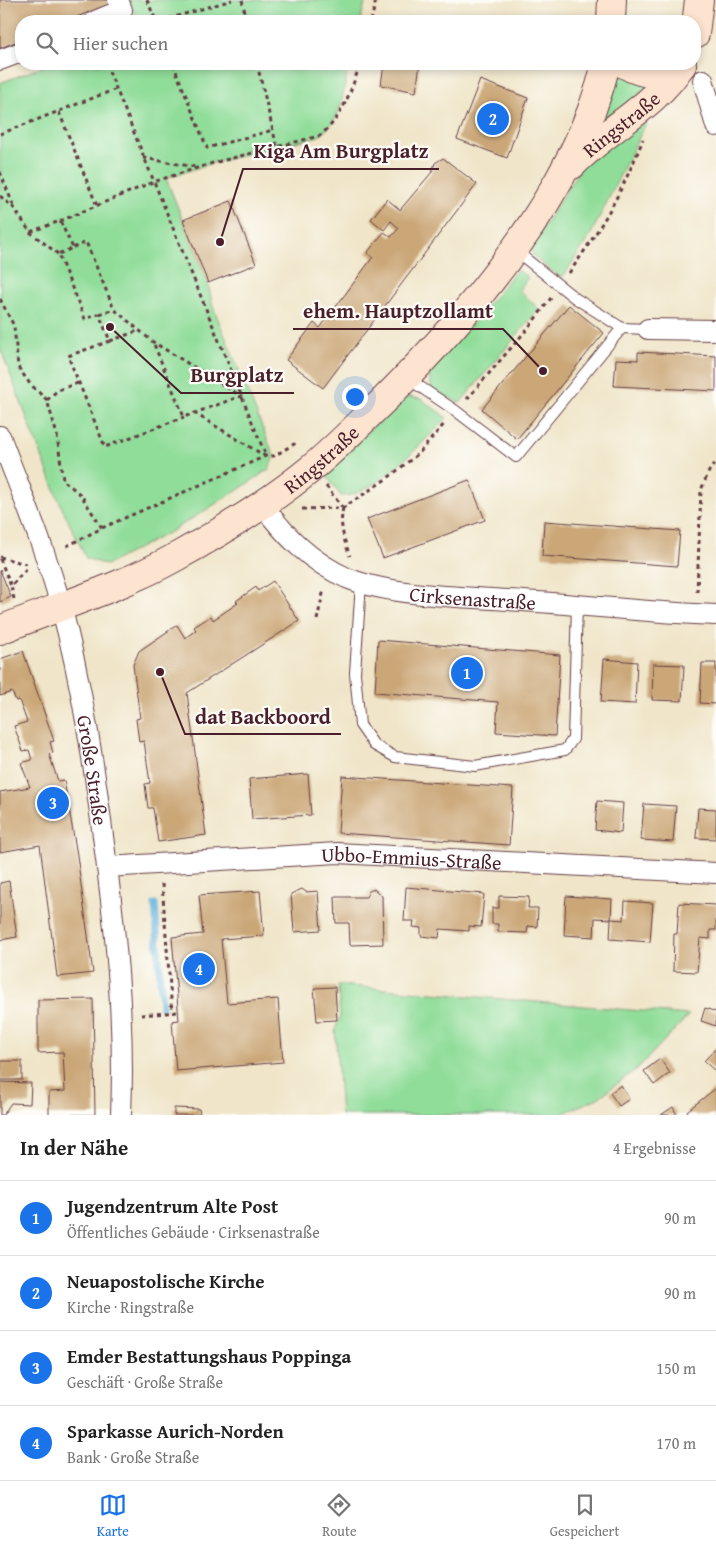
<!DOCTYPE html>
<html lang="de">
<head>
<meta charset="utf-8">
<style>
  :root { --surface:#fff; --page:#f6f6f6; --text:#222; --muted:#767676; --line:#e0e0e0; --accent:#1a73e8 }
  body { margin:0; font-family:"Gentium Book Plus",serif; background:var(--page); color:var(--text) }
  .you { position:absolute; left:354px; top:396px; width:18px; height:18px; margin:-12px; border:4px solid #fff; border-radius:50%; background:#1a73e8; box-shadow:0 0 0 8px #1a73e833 }
  .badge { display:grid; place-items:center; width:32px; height:32px; border-radius:50%; background:var(--accent); color:#fff; font-size:16px; font-weight:700 }
  .pin { position:absolute; translate:-50% -50%; border:2px solid #fff; box-shadow:0 1px 5px #0006 }
  .list { margin:0; padding:0; list-style:none }
  h2 { display:flex; justify-content:space-between; align-items:center; height:65px; margin:0; padding:0 20px; font-size:21px }
  h2 small { font-size:16px; font-weight:400; color:var(--muted) }
  .list li { display:grid; grid-template-columns:32px 1fr auto; gap:15px; align-items:center; box-sizing:border-box; height:75px; padding:0 20px; border-top:1px solid var(--line) }
  .list b { display:block; font-size:19px; white-space:nowrap }
  .list p { margin:0; font-size:16px; white-space:nowrap; color:var(--muted) }
  .list em { font-size:16px; font-style:normal; color:var(--muted) }
  .icon { flex:none; width:28px; height:28px; fill:none; stroke:currentColor; stroke-width:2; stroke-linecap:round; stroke-linejoin:round }
  .map { position:relative; flex:none; width:716px; height:1115px; overflow:hidden }
  .search { position:absolute; background:var(--surface); box-shadow:0 2px 8px #0003; left:15px; right:15px; top:15px; height:55px; display:flex; align-items:center; gap:12px; box-sizing:border-box; padding:0 18px; border-radius:20px; color:var(--muted); font-size:19px }
  .sheet { height:365px; background:var(--surface) }
  nav { display:flex; justify-content:space-around; align-items:center; box-sizing:border-box; height:70px; border-top:1px solid var(--line); background:var(--surface); font-size:14px; color:var(--muted) }
  nav a { display:grid; justify-items:center; gap:2px }
  nav .on { color:var(--accent) }
  .map>svg:first-child { display:block }
</style>
</head>
<body>
<div class="map">
<svg width="716" height="1115" viewBox="0 0 716 1115">
  <rect width="100%" height="100%" fill="#fdfcf7"/>
  <filter id="ink" filterUnits="userSpaceOnUse"><feTurbulence type="fractalNoise" baseFrequency=".02" numOctaves="2"/><feDisplacementMap in="SourceGraphic" scale="10" xChannelSelector="R" yChannelSelector="G"/><feConvolveMatrix kernelMatrix="1 2 1 2 8 2 1 2 1" color-interpolation-filters="sRGB"/></filter>
  <filter id="wash" filterUnits="userSpaceOnUse"><feTurbulence type="fractalNoise" baseFrequency=".0096" numOctaves="4" result="noise"/><feDisplacementMap in="SourceGraphic" scale="20" xChannelSelector="R" yChannelSelector="G"/><feGaussianBlur stdDeviation="1.12" result="paint"/><feColorMatrix in="noise" values="0 0 0 0 0 0 0 0 0 0 0 0 0 0 0 0 0 1.4 0 .05"/><feComposite in="paint" operator="in"/></filter>
  <g filter="url(#wash)">
    <rect width="100%" height="100%" fill="#f0e5c9"/>
    <path fill="#90dd9a" stroke="#6d7e62" d="M129 0H366L360 21H139Z
      M50 64H349C341 94 346 116 319 136L213 163 166 178 208 283 213 307 274 456 269 469 241 488 172 531 106 565 86 558 61 506 0 348V83Z
      M610 74 657 79 589 140Z
      M651 113 590 236 562 278 535 258 531 250 534 242 581 167Z
      M517 270 528 277 519 290 539 309 460 403 431 389 429 370 471 325Z
      M404 396 421 399 447 418C426 439 372 498 341 496L325 474Z
      M338 985 689 1015 638 1068 598 1098 559 1115H341L335 1029 340 1017Z"/>
    <g fill="none" stroke-linecap="round" stroke-linejoin="round">
      <path stroke="#62b2dc" stroke-width="7" d="M155 904 162 1007"/>
    </g>
    <g id="blocks">
      <path fill="#cba778" d="M0 0H107L109 4 67 21H21V40L0 48Z
        M384 64H420L416 92 381 85Z
        M480 80 528 98 507 158 457 139Z
        M443 158 477 184 323 388 286 360 314 323 320 328 373 257 367 253 384 232 391 237 399 228 391 221 384 230 371 219 387 199 400 210 432 172 435 163Z
        M231 201 256 264 208 283 183 220Z
        M569 305 604 333 517 439 482 409Z
        M638 352 716 356V391L614 386 616 359 638 360Z
        M469 480 485 520 383 558 367 519Z
        M544 521 680 531 677 566 542 556Z
        M0 570 11 597 0 602Z
        M273 581 299 621 187 693 206 835 158 842 153 808H148L145 784 150 783 144 741 139 742 136 719 140 718 133 665 139 651 177 625 185 638 196 630 194 627 211 616 213 620 238 603 236 601 256 587 258 591Z
        M378 640 560 655 555 736 496 732 498 702 375 692Z
        M23 651 54 741 50 742 53 753 49 754 58 781 64 780 77 855 93 973 57 977 40 845 0 852V792L30 787 21 763 32 760 29 750 23 751 14 726 27 722 19 700 16 701 12 692 0 696V659Z
        M604 659 637 662 635 704 601 702Z
        M702 663H716V704L700 703Z
        M653 664 684 665 682 701 652 700Z
        M308 774 311 815 252 819 249 779Z
        M342 776 513 788 509 845 338 833Z
        M597 801 623 803 621 833 595 830Z
        M644 804 676 806 673 842 641 840Z
        M698 808 716 809V839L696 838Z
        M9 881 17 937 0 940V883Z
        M406 887 484 894 481 927 469 926V931L440 929 439 938 421 936V928L413 927 414 921H404Z
        M302 889 306 892 318 891 321 930 294 932 291 894Z
        M374 889 382 896 383 944 350 945 349 923H336L335 897H366L369 891Z
        M260 891 264 936 221 939 227 1003 278 999 283 1062 176 1071 172 1021 179 1020 172 937 203 934 199 895Z
        M499 896 529 897 528 908H538L537 927 528 926 527 933 498 932V924H492V908H499Z
        M566 896 612 899 611 919 595 918 594 937 564 935Z
        M625 901 653 903 650 942 610 939 611 919 624 920Z
        M679 903 716 905V930H710V939L700 938 697 972 673 971 674 934H677Z
        M335 987 337 1020 317 1021 314 988Z
        M93 999 95 1115H49V1092L65 1091 63 1052 38 1053V1000Z
        M705 1008 716 1012V1026L701 1021Z
        M716 1048V1072L704 1061Z
        M660 1059 670 1073 654 1085 644 1071Z
        M1 1061H22V1080H1Z
        M0 1082 31 1083 30 1104 11 1103 3 1115H0Z
        M621 1085 629 1099 619 1106 610 1093Z
        M716 1088V1115H689L687 1111Z
        M673 1107 677 1115H661Z
        M174 1108 199 1109 200 1115H174Z"/>
    </g>
  </g>
  <g filter="url(#ink)">
    <use href="#blocks" fill-opacity="0" stroke="#633d43" stroke-width="1"/>
    <g fill="none" stroke-linecap="round" stroke-linejoin="round">
      <g stroke="#633d43" stroke-width="12">
        <path id="lane" d="M516 251 575 298 622 328
          M407 378 456 411 516 457 622 328 648 329
          M361 583 355 673 360 725 374 745 395 757 475 766 565 750 573 739 577 605"/>
      </g>
      <g stroke="#633d43" stroke-width="22">
        <g id="street">
          <path d="M95 21 122 10 118 0"/>
          <path d="M0 60 21 52"/>
          <path d="M703 80 716 126"/>
          <path d="M648 329 716 330"/>
          <path id="s1" d="M0 436C21 492 45 548 61 606 82 684 94 765 104 844 116 934 125 1024 121 1115"/>
          <path id="s2" d="M262 504C285 536 311 562 347 578 393 597 472 597 523 601 587 605 652 613 716 615"/>
          <path id="s3" d="M107 867 337 853 716 873"/>
        </g>
      </g>
      <g stroke="#633d43" stroke-width="30">
        <g id="secondary">
          <path d="M611 21 612 0"/>
          <path d="M695 34 699 0"/>
          <path d="M624 64C642 74 665 80 682 65"/>
          <path id="s4" d="M572 165C606 129 655 107 682 64"/>
          <path id="s5" d="M0 630C59 606 120 588 176 557 223 531 271 502 313 467 338 446 361 422 385 399 474 310 576 189 606 64"/>
        </g>
      </g>
      <path stroke="#633d43" stroke-width="3" stroke-dasharray="4 4" stroke-linecap="butt" d="M147 0 156 21
        M242 0 247 21
        M161 21 232 0
        M371 21 376 0
        M106 64 266 456
        M173 64 207 148 273 130
        M257 64 277 147
        M59 112 97 206
        M0 134 116 89
        M143 158 196 167
        M0 172 14 207
        M0 196 14 208 30 232 60 221 73 248 58 254 85 319 99 314 110 341 68 356 105 447 184 417
        M60 221 153 182 213 163 319 136C342 119 351 91 360 64
        M30 232 58 254
        M73 248 86 242 114 309 153 342 241 396 184 417 153 342
        M569 273C601 228 623 191 643 139
        M0 299 14 326 18 367 30 384 47 400 57 435 63 480 81 495 102 528 65 547
        M99 314 114 309
        M110 341 140 330
        M467 399 529 327 551 298
        M47 400 58 390 78 383
        M194 413 265 456
        M326 486 342 507
        M343 508C339 525 344 540 350 556
        M302 509 343 508 389 477 419 453 446 422
        M102 528 266 456H274L294 444 297 448
        M0 557 26 564
        M0 559 11 586
        M697 592 701 490 710 469 716 462
        M14 599 11 586 28 567
        M317 620 324 589
        M162 884 172 1012
        M141 1015 178 1012"/>
      <use href="#lane" stroke="#fff" stroke-width="10"/>
      <use href="#street" stroke="#fff" stroke-width="20"/>
      <use href="#secondary" stroke="#fde4d0" stroke-width="28"/>
    </g>
  </g>
  <g text-anchor="middle" dominant-baseline="central" stroke-width="4.5" stroke-linejoin="round" paint-order="stroke">
    <g font-size="20" fill="#4a1f2b" stroke="#fdfcf7">
      <text stroke="none"><textPath href="#s4" startOffset="64">Ringstraße</textPath></text>
      <text stroke="none"><textPath href="#s5" startOffset="366">Ringstraße</textPath></text>
      <text stroke="none"><textPath href="#s2" startOffset="242">Cirksenastraße</textPath></text>
      <text stroke="none"><textPath href="#s1" startOffset="348">Große Straße</textPath></text>
      <text stroke="none"><textPath href="#s3" startOffset="305">Ubbo-Emmius-Straße</textPath></text>
    </g>
  </g>
  <path fill="none" stroke="#4a1f2b" stroke-width="2" d="M220 242L243 169H439M543 371L503 329H293M110 327L181 393H294M160 672L185 734H341"/>
  <g fill="#4a1f2b" stroke="#fdfcf7" stroke-width="2">
    <circle cx="220" cy="242" r="5"/>
    <circle cx="543" cy="371" r="5"/>
    <circle cx="110" cy="327" r="5"/>
    <circle cx="160" cy="672" r="5"/>
  </g>
  <g font-size="21" text-anchor="middle" font-weight="bold" fill="#4a1f2b" stroke="#fdfcf7" stroke-width="4.5" stroke-linejoin="round" paint-order="stroke">
    <text x="341" y="158">Kiga Am Burgplatz</text>
    <text x="398" y="318">ehem. Hauptzollamt</text>
    <text x="237" y="382">Burgplatz</text>
    <text x="263" y="724">dat Backboord</text>
  </g>
</svg>
<div class="you"></div>
<div class="pin badge" style="left:467px;top:673px">1</div>
<div class="pin badge" style="left:493px;top:119px">2</div>
<div class="pin badge" style="left:53px;top:803px">3</div>
<div class="pin badge" style="left:199px;top:969px">4</div>
<div class="search"><svg class="icon" aria-label="search" viewBox="0 0 24 24"><circle cx="10" cy="10" r="6"/><path d="M15 15l6 6"/></svg>Hier suchen</div>
</div>
<section class="sheet">
<h2>In der Nähe<small>4 Ergebnisse</small></h2>
<ul class="list">
<li><span class="badge">1</span><div><b>Jugendzentrum Alte Post</b><p>Öffentliches Gebäude · Cirksenastraße</p></div><em>90 m</em></li>
<li><span class="badge">2</span><div><b>Neuapostolische Kirche</b><p>Kirche · Ringstraße</p></div><em>90 m</em></li>
<li><span class="badge">3</span><div><b>Emder Bestattungshaus Poppinga</b><p>Geschäft · Große Straße</p></div><em>150 m</em></li>
<li><span class="badge">4</span><div><b>Sparkasse Aurich-Norden</b><p>Bank · Große Straße</p></div><em>170 m</em></li>
</ul>
</section>
<nav>
<a class="on"><svg class="icon" aria-label="map" viewBox="0 0 24 24"><path d="M3 6l6-2 6 2 6-2v14l-6 2-6-2-6 2zM9 4v14M15 6v14"/></svg>Karte</a>
<a><svg class="icon" aria-label="directions" viewBox="0 0 24 24"><path d="M12 3l9 9-9 9-9-9zM9 14v-3h6M13 9l2 2-2 2"/></svg>Route</a>
<a><svg class="icon" aria-label="saved" viewBox="0 0 24 24"><path d="M7 4h10v16l-5-4-5 4z"/></svg>Gespeichert</a>
</nav>
</body>
</html>
